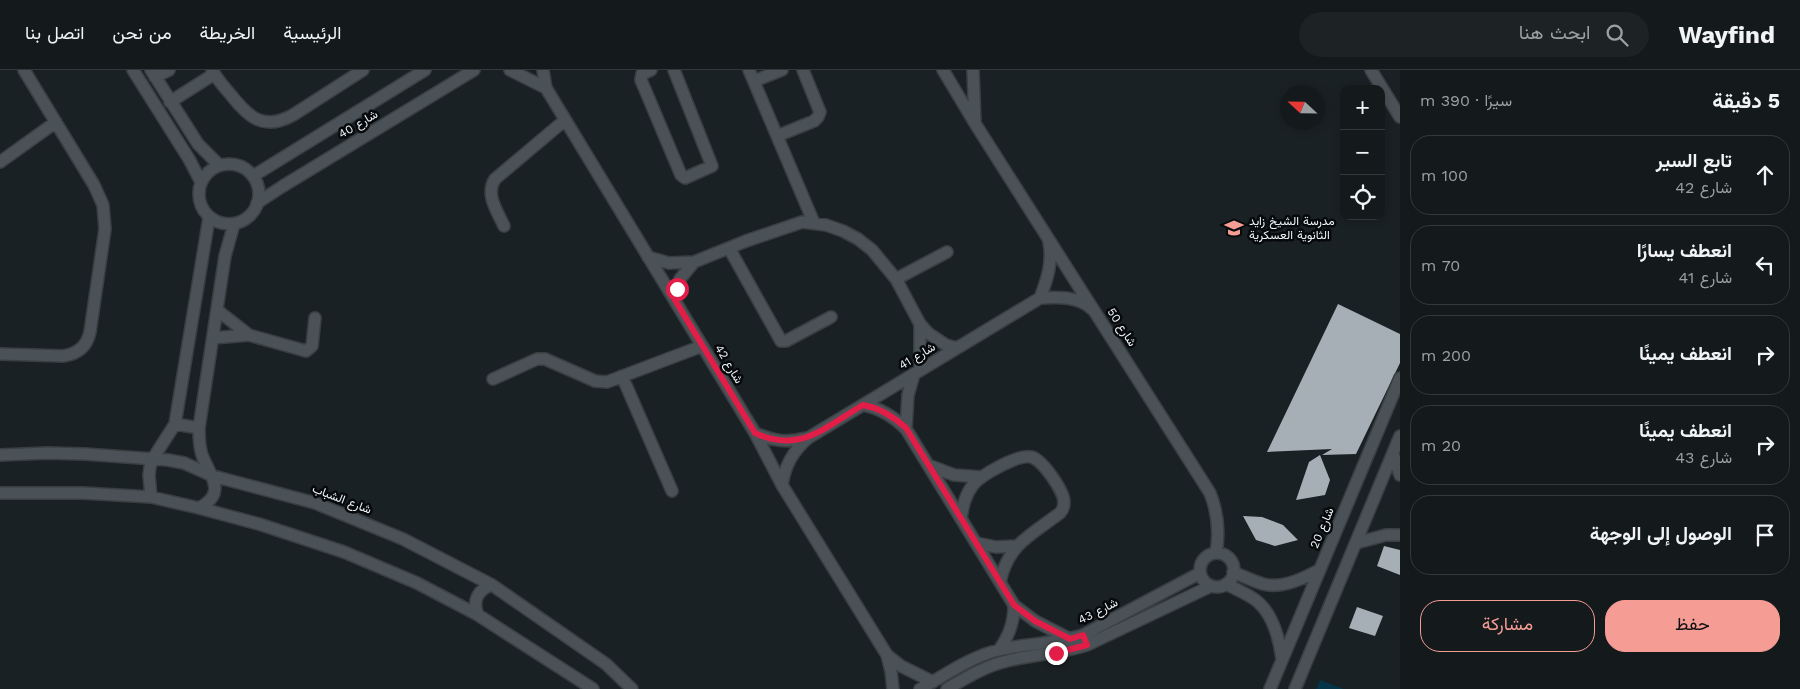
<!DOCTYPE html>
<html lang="ar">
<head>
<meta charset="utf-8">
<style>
  :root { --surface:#14191c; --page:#1d2225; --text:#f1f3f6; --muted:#9da0a3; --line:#33383b; --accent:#f59c95 }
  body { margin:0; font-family:"Work Sans",Vazirmatn,sans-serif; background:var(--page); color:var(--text); direction:rtl }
  .controls { position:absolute; right:15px; top:15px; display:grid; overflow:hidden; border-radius:10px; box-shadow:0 2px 8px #0003 }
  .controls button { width:45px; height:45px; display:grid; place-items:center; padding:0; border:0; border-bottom:1px solid var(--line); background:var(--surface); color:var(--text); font:25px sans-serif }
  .compass { position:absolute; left:1280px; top:15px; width:45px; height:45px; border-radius:50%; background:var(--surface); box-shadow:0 2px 8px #0003; rotate:292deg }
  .stop { position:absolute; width:15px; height:15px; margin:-11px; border:4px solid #e11d48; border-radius:50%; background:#fff }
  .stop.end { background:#e11d48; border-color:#fff; box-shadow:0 1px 5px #0008 }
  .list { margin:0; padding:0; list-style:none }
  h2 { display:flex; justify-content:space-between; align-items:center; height:65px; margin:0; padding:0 20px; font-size:21px }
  h2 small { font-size:16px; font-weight:400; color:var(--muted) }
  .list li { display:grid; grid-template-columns:32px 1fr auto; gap:15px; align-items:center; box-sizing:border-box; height:80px; margin:0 10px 10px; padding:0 10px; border:1px solid var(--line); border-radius:20px }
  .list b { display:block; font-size:19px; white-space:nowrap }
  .list p { margin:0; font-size:16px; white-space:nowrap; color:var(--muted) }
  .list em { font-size:16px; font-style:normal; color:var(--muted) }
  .actions { display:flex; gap:10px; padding:15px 20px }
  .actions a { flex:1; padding:11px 0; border:1px solid var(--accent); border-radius:20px; text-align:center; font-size:18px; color:var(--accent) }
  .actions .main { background:var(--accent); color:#111 }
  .icon { flex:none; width:28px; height:28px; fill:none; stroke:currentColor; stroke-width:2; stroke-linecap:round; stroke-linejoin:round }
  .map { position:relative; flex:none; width:1400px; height:619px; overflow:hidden; direction:ltr }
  header { display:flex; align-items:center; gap:30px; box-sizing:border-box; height:70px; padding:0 25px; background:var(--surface); border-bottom:1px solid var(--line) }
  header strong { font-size:24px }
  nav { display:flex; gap:28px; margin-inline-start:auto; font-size:18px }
  .search { width:350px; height:45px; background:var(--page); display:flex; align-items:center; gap:12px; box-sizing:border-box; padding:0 18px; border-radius:28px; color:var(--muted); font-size:19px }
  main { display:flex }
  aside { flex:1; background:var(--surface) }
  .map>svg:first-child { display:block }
</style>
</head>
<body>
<header>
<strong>Wayfind</strong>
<div class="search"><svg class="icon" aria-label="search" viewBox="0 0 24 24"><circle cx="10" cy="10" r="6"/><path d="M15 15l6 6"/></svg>ابحث هنا</div>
<nav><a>الرئيسية</a><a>الخريطة</a><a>من نحن</a><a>اتصل بنا</a></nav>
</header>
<main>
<aside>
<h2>5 دقيقة<small>سيرًا · 390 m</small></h2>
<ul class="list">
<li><svg class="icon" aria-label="ahead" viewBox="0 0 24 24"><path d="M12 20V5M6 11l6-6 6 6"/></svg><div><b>تابع السير</b><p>شارع 42</p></div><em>100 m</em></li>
<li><svg class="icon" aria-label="left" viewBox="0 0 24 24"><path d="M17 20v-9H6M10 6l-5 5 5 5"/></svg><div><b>انعطف يسارًا</b><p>شارع 41</p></div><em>70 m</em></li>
<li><svg class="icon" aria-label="right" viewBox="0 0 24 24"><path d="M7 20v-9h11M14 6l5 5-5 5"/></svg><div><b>انعطف يمينًا</b></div><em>200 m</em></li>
<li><svg class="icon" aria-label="right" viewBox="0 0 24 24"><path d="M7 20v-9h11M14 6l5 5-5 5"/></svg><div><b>انعطف يمينًا</b><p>شارع 43</p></div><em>20 m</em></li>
<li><svg class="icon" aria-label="arrive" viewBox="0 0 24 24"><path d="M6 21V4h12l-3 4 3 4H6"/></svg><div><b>الوصول إلى الوجهة</b></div></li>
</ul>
<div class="actions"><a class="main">حفظ</a><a>مشاركة</a></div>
</aside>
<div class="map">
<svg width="1400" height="619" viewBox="0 0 1400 619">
  <rect width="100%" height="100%" fill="#1a2125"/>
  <path fill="#053348" d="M1320 610 1344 619H1316Z"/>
  <path fill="#a6afb5" d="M1338 234 1400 264V293L1356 384 1322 385 1332 379 1267 382Z
    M1320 385 1330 410 1325 425 1296 430 1309 392Z
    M1243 446 1262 447 1283 455 1298 470 1275 476 1256 470Z
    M1384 476 1400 480V505L1377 496Z
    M1357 537 1383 546 1375 566 1349 558Z"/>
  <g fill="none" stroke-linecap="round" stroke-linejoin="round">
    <g stroke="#393e41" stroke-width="14">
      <path id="minor" d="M133 0 189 89 201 112
        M151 0 198 74 219 95
        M212 0C217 9 224 17 231 25 249 48 264 61 293 45L363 0
        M510 0 546 18
        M543 0 546 18 755 363 782 415 887 585 891 601 893 619
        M651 0 642 4 641 10 681 105 685 108 712 96 674 0
        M749 0 814 153
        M943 0 976 55 1210 423C1218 443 1220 461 1216 483
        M973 0 975 53
        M1371 0 1400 47
        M155 7 169 0
        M754 11 782 0
        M170 32 214 4
        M777 66 814 51 818 47 820 42 803 0
        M0 92 56 52
        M199 124a30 30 0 1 1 60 0a30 30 0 1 1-60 0Z
        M253 106 425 0
        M257 133 283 116 474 0
        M504 156C497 141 485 124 495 109L565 50
        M729 178 781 271H786L831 247
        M648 187 669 193 694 192 746 171 802 152 826 155 843 161 858 169 872 180 896 209 920 254 928 263 946 275 957 278
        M896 209 947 182
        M1040 228C1047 210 1053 192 1049 172
        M675 230 680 209 694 192
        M217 240 249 265 306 281 312 276 315 248
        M213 268 249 265
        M0 284 63 286C78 284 87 276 90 262L105 159 103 135 94 115 24 0
        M920 300V254
        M622 306 672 421
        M493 309 537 289H545L595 311 607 312 702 276
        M863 335C880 338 893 346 906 359L1014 535 1035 551 1070 569
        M175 354 199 358
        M906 359 908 325 914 304
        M755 363C773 371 787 373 806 368
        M1393 384 1400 405
        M0 385 47 383 85 384 168 390 184 393 213 406 315 433 403 469 492 515 606 594 632 619
        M928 395 954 405 981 407
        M782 415C785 395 793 381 808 368L1040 228C1057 227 1079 226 1092 239
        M0 423H83L151 427 199 438 259 454 344 482 417 513 478 545 593 619
        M151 427 149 405 150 397 152 390 175 354 209 148
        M199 438C228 423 210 406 202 385 199 376 199 368 199 358L225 186 234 154
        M961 448C963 436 965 425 973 415 981 405 1018 384 1031 387 1042 389 1064 421 1064 432 1064 437 1063 440 1060 443 1031 465 1008 474 1000 512
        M976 473 996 477 1016 476
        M1356 473 1386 465H1400
        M1200 500a17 17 0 1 1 34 0a17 17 0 1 1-34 0Z
        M1233 502C1243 506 1253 511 1263 514 1281 519 1303 509 1319 500
        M1226 514C1234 518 1243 522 1251 527 1272 539 1279 567 1282 589
        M478 545C472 531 478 519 492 515
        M999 580C1009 566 1014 553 1014 535
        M887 585 901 596 933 612
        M920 619C945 605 972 586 999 580 1027 573 1056 574 1083 565L1200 503
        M947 619C966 608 985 596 1007 591 1033 584 1061 584 1087 575L1211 516
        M1270 619 1400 308
        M1295 619 1400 366"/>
    </g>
    <use href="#minor" stroke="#4a5257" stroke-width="11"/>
  </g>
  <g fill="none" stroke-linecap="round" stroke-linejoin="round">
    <path stroke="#e11d48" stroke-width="6" d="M677 219 675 230 755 363C800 384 825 357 863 335 880 338 893 346 906 358L1014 535 1035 551 1070 569 1083 565 1087 575 1056 583"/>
  </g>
  <defs>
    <g id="school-bare" transform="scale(1.5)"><path d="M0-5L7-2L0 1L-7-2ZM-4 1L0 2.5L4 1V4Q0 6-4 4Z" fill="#f59c95" stroke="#070a0c" stroke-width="2.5" paint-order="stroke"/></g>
  </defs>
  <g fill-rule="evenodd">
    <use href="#school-bare" x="1234" y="158"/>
  </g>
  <g text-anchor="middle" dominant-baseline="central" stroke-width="5" stroke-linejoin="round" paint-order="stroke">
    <g font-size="12" fill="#f0f5f8" stroke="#070a0c">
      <text transform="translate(358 54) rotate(-31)">شارع 40</text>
      <text transform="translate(1122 257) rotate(57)">شارع 50</text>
      <text transform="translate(917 286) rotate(-31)">شارع 41</text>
      <text transform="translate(729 294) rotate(59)">شارع 42</text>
      <text transform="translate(342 429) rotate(21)">شارع الشباب</text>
      <text transform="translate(1322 458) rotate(-67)">شارع 20</text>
      <text transform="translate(1098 541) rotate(-27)">شارع 43</text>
    </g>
    <g font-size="12" fill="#f0f5f8" stroke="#070a0c" text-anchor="start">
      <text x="1249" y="151">مدرسة الشيخ زايد<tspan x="1249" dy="14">الثانوية العسكرية</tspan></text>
    </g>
  </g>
</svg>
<div class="controls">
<button>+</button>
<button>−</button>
<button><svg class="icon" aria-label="locate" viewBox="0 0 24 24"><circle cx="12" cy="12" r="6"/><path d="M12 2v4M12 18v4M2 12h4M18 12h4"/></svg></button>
</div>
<svg class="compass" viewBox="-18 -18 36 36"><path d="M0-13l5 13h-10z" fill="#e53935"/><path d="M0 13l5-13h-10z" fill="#9da0a3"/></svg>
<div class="stop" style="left:677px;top:219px"></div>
<div class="stop end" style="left:1056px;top:583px"></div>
</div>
</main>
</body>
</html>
